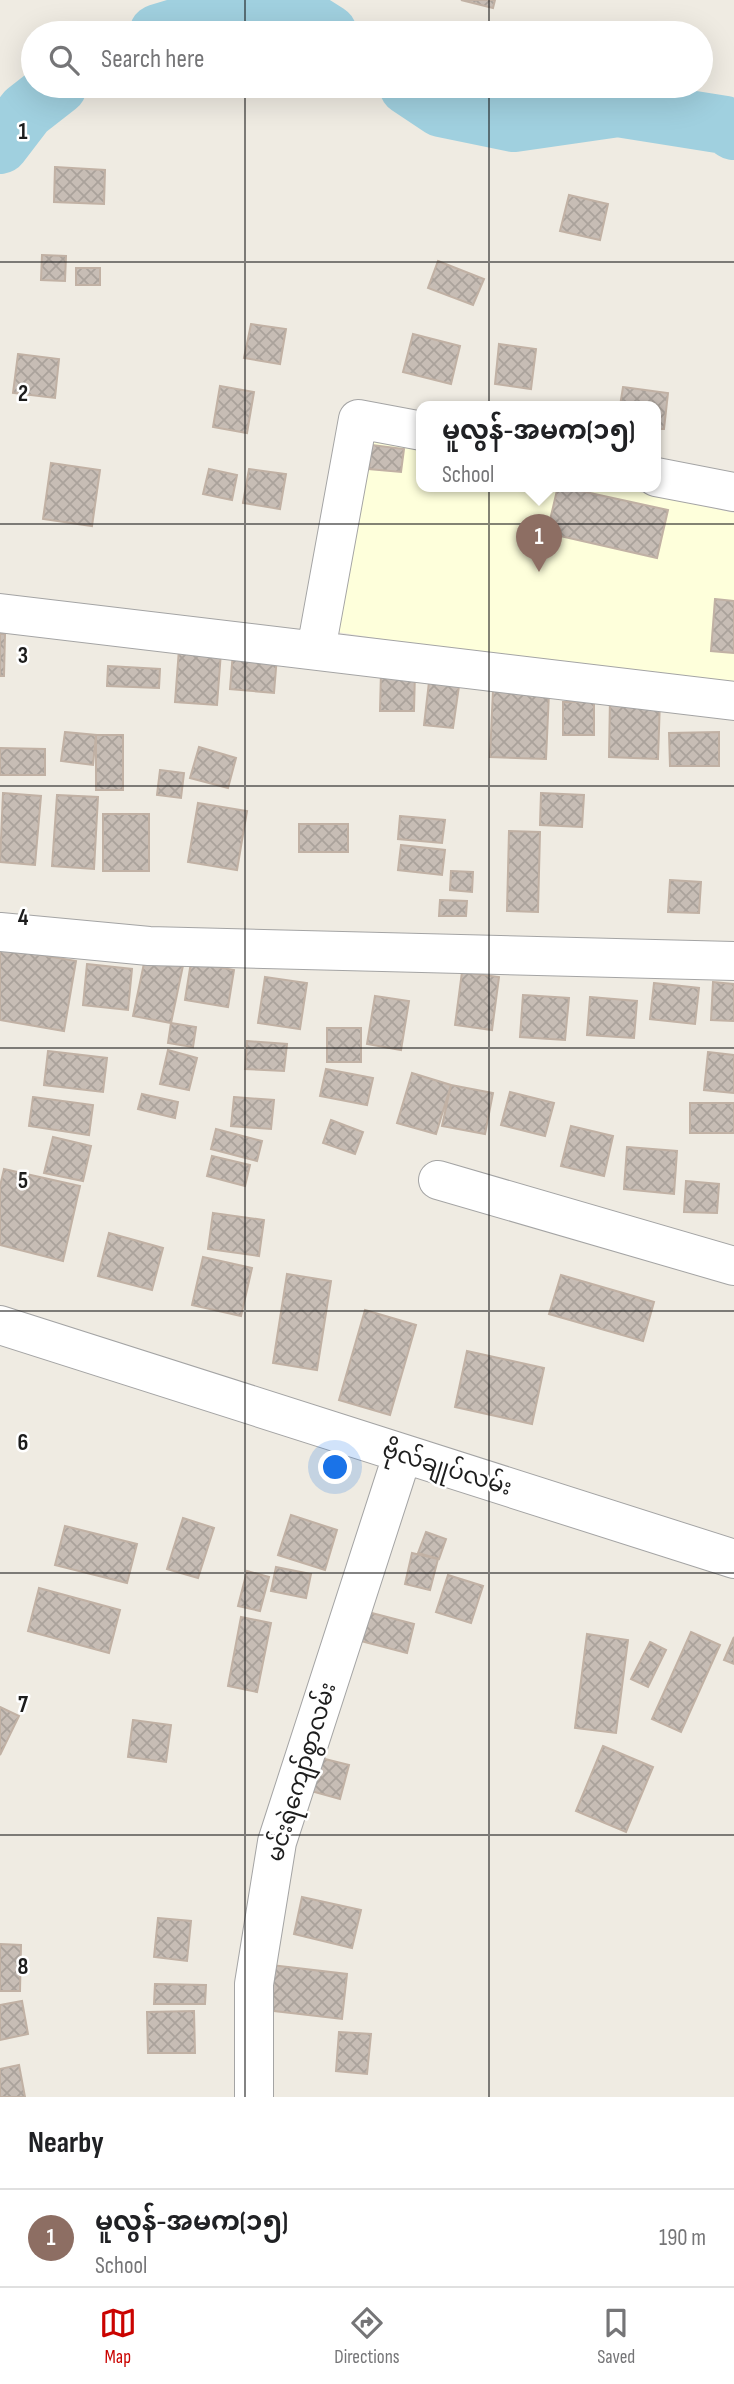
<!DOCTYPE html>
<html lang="en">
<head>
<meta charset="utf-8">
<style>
  :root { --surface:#fff; --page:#f6f6f6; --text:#202124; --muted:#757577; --line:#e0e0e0; --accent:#ca0300 }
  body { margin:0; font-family:"Sofia Sans Condensed","Noto Sans Myanmar",sans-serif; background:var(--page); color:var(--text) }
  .you { position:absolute; left:336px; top:1468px; width:24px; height:24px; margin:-18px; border:5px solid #fff; border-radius:50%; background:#1a73e8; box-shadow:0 0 0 10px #1a73e833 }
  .badge { display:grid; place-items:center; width:46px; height:46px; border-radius:50%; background:var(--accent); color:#fff; font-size:23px; font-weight:700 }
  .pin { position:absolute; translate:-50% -58px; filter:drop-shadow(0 2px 4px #0008) }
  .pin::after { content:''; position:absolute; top:37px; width:24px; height:21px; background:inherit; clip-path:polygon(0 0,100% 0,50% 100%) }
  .popup { position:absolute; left:416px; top:401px; width:245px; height:91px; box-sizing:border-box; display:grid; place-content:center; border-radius:14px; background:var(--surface); filter:drop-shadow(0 2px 5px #0005); font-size:23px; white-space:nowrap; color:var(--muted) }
  .popup b { font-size:26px; color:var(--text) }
  .popup::after { content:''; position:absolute; left:50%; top:100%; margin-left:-14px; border:14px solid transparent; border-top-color:var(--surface) }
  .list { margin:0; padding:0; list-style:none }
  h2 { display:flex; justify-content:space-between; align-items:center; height:91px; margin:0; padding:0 28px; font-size:30px }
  h2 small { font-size:23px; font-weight:400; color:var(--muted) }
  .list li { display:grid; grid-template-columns:46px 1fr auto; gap:21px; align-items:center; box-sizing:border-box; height:98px; padding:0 28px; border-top:2px solid var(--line) }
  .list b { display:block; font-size:26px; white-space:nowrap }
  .list p { margin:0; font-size:23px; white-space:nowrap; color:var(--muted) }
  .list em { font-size:23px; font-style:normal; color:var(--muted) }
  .icon { flex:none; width:38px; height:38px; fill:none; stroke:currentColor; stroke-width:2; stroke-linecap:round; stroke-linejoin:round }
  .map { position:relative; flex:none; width:734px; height:2097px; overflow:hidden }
  .search { position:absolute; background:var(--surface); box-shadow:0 7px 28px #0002; left:21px; right:21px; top:21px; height:77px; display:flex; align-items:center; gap:18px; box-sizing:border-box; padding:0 24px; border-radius:38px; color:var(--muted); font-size:26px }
  .sheet { height:189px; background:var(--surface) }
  nav { display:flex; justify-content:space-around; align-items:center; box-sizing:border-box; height:98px; border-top:2px solid var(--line); background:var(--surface); font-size:19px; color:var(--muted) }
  nav a { display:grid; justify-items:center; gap:4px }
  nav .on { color:var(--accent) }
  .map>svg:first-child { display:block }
</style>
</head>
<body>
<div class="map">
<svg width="734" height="2097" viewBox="0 0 734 2097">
  <defs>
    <pattern id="building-cross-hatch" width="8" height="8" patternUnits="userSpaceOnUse" patternTransform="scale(1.75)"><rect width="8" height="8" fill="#c7bdb5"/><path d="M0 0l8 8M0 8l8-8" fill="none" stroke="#aaa29b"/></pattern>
  </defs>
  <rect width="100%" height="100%" fill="#efebe2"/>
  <path fill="#feffdb" d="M364 433 422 445V486H612L734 513V694L337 632Z"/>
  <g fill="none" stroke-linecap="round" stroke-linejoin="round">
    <path stroke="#a0d0df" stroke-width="58" d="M275 0 328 33
      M158 33 267 0
      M408 86 441 108 514 123 618 108 725 125 734 131
      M0 145 26 111 58 86"/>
  </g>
  <path fill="url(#building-cross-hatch)" stroke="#c1b1a4" stroke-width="2" d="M461 0H495L493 8Z
    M55 167 105 170 104 204 54 202Z
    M569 195 608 204 600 240 560 231Z
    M42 255 66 256 65 281 41 280Z
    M438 261 484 279 473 305 428 288Z
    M76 268H100V285H76Z
    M251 324 286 329 280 364 244 358Z
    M413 334 460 346 451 384 403 372Z
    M499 344 536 349 531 389 495 384Z
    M18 354 59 359 55 398 13 393Z
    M220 386 254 392 247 433 213 427Z
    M623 387 668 393 664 429H656V406H620Z
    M372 445 404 449 401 472 369 469Z
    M51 463 100 470 92 526 43 519Z
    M209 469 237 475 232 500 203 494Z
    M249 469 286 474 280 509 243 503Z
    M558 486 668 510 657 558 547 533Z
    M715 599 734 601V653L711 651Z
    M0 634H5L4 676H0Z
    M179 649 221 652 217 705 175 702Z
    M233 652 277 656 274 693 230 689Z
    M108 666 160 669 159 688 107 686Z
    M381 672H415L414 711H380Z
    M429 682 459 686 453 728 424 725Z
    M493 690 549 693 546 759 490 757Z
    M610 698 660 700 658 759 609 757Z
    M563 702H594V735H563Z
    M65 732 96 735 93 765 61 761Z
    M719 732V766H670L669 733Z
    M96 735H123V790H96Z
    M199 747 236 758 228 788 190 778Z
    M0 748 45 749V775H0Z
    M160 770 184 773 181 798 157 795Z
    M3 793 41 796 35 865 0 862Z
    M541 793 584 795 582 827 540 825Z
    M57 795 98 797 94 869 52 866Z
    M198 803 247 811 237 870 188 862Z
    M103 814H149V871H103Z
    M400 816 445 820 442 843 398 839Z
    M299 824H348V852H299Z
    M509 831 540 832 538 912 507 911Z
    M401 845 445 850 442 875 398 870Z
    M451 871 473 872 472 892 450 890Z
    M670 880 701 882 699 913 668 912Z
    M440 900 467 901 466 916H439Z
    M0 948 76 961 64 1031 0 1020Z
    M147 949 185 956 171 1023 133 1016Z
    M191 962 234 970 228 1007 185 1000Z
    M87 964 132 969 128 1010 83 1005Z
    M462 972 499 977 492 1030 455 1025Z
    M265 977 307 983 300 1029 258 1023Z
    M713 982 734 984V1021L711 1020Z
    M654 983 699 988 695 1024 650 1019Z
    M523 995 569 998 565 1040 520 1037Z
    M375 996 409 1001 401 1050 367 1044Z
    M590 997 637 1001 634 1038 587 1035Z
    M171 1023 196 1027 193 1047 168 1043Z
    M327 1028H361V1062H327Z
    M247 1041 287 1044 284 1071 245 1069Z
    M168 1050 197 1058 189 1090 160 1084Z
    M48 1051 107 1058 103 1092 44 1085Z
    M708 1052 734 1055V1093L704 1090Z
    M326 1069 373 1078 367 1105 320 1096Z
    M412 1073 451 1085 436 1134 397 1123Z
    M451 1085 493 1093 485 1134 442 1126Z
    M510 1092 554 1103 545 1136 501 1125Z
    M142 1094 178 1102 175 1118 138 1109Z
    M33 1097 93 1105 89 1135 29 1126Z
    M234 1097 274 1100 271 1129 231 1126Z
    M690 1103H734V1133H690Z
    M331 1120 363 1132 355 1154 323 1143Z
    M571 1126 613 1136 604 1176 561 1166Z
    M216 1129 262 1141 257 1161 211 1149Z
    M53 1137 91 1146 83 1181 44 1173Z
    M627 1147 677 1151 674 1194 624 1189Z
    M212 1156 250 1165 245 1186 207 1176Z
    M4 1169 80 1186 63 1261 0 1245V1186Z
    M686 1181 719 1184 717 1213 684 1212Z
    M213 1213 264 1220 259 1256 208 1249Z
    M109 1233 163 1248 152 1290 98 1276Z
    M203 1257 252 1268 241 1316 192 1305Z
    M287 1274 331 1281 317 1370 273 1363Z
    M561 1275 654 1302 643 1341 549 1314Z
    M365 1310 416 1325 390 1415 339 1400Z
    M467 1351 544 1368 532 1424 455 1407Z
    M291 1515 337 1530 325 1570 278 1555Z
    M183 1518 214 1528 198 1578 167 1569Z
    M65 1526 137 1544 127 1583 55 1565Z
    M426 1532 446 1539 439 1559 418 1553Z
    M412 1553 438 1559 430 1590 405 1584Z
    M276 1567 311 1574 306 1598 271 1591Z
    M247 1571 269 1577 260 1611 238 1606Z
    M448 1575 483 1586 471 1623 436 1612Z
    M39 1588 120 1610 109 1653 28 1631Z
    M368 1612 414 1624 407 1653 361 1641Z
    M241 1617 271 1623 257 1692 228 1686Z
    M691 1632 720 1645 681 1732 652 1719Z
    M587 1634 628 1640 616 1733 575 1728Z
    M734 1637V1664L724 1660Z
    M650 1642 666 1650 648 1687 631 1679Z
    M0 1707 19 1716 0 1755Z
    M133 1720 171 1725 166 1762 128 1757Z
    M603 1746 653 1767 626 1832 576 1811Z
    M313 1756 349 1765 340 1799 304 1789Z
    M302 1897 361 1910 352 1948 294 1934Z
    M158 1918 191 1921 187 1961 154 1957Z
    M0 1944 21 1945 20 1991H0Z
    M271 1965 347 1974 342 2019 266 2010Z
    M155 1984 206 1985 205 2004H154Z
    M22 2001 28 2034 0 2040V2005Z
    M194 2011 195 2053H148L147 2012Z
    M339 2032 371 2034 367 2074 336 2071Z
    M19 2065 25 2097H0V2069Z"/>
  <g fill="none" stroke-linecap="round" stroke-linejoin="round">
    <g stroke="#a4a4a4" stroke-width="40">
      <path id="minor" d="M656 477 734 492
        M0 613 734 701
        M316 650 358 419 422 431
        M0 932 149 946 734 961
        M438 1180 734 1266
        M0 1325 734 1559
        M254 2097V1984L277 1842 402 1456"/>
    </g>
    <use href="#minor" stroke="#fff" stroke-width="38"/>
  </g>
  <path fill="none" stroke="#1d1d1d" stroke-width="2" stroke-opacity="0.55" d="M245 0V33M489 0V33M245 86V2097M489 86V2097M0 262H734M0 524H734M0 786H734M0 1048H734M0 1311H734M0 1573H734M0 1835H734"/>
  <g text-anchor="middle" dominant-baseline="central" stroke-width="5" stroke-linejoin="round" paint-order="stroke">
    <g font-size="23" fill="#1d1d1d" stroke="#fff">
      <text transform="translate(447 1469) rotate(17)">ဗိုလ်ချုပ်လမ်း</text>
      <text transform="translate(302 1772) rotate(-73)">မင်းရဲကျော်စွာလမ်း</text>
    </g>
  </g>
  <g font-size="23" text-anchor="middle" font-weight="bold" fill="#1d1d1d" stroke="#fff" stroke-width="5" stroke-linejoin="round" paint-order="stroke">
    <text x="23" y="139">1</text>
    <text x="23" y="401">2</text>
    <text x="23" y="663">3</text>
    <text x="23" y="925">4</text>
    <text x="23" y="1188">5</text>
    <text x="23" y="1450">6</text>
    <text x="23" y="1712">7</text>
    <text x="23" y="1974">8</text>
  </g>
</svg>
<div class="you"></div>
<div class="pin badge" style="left:539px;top:572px;background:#8d6e63">1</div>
<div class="popup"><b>မူလွန်-အမက(၁၅)</b>School</div>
<div class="search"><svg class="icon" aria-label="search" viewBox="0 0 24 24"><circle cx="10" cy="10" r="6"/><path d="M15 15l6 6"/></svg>Search here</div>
</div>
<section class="sheet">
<h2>Nearby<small></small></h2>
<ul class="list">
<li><span class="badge" style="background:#8d6e63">1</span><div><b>မူလွန်-အမက(၁၅)</b><p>School</p></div><em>190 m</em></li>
</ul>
</section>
<nav>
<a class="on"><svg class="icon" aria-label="map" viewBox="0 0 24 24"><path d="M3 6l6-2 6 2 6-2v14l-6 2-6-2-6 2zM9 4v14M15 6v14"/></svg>Map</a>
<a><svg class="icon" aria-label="directions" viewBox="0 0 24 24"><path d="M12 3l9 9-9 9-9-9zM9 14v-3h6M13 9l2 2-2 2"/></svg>Directions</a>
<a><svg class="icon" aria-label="saved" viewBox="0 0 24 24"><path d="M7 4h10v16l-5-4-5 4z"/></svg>Saved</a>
</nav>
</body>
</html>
